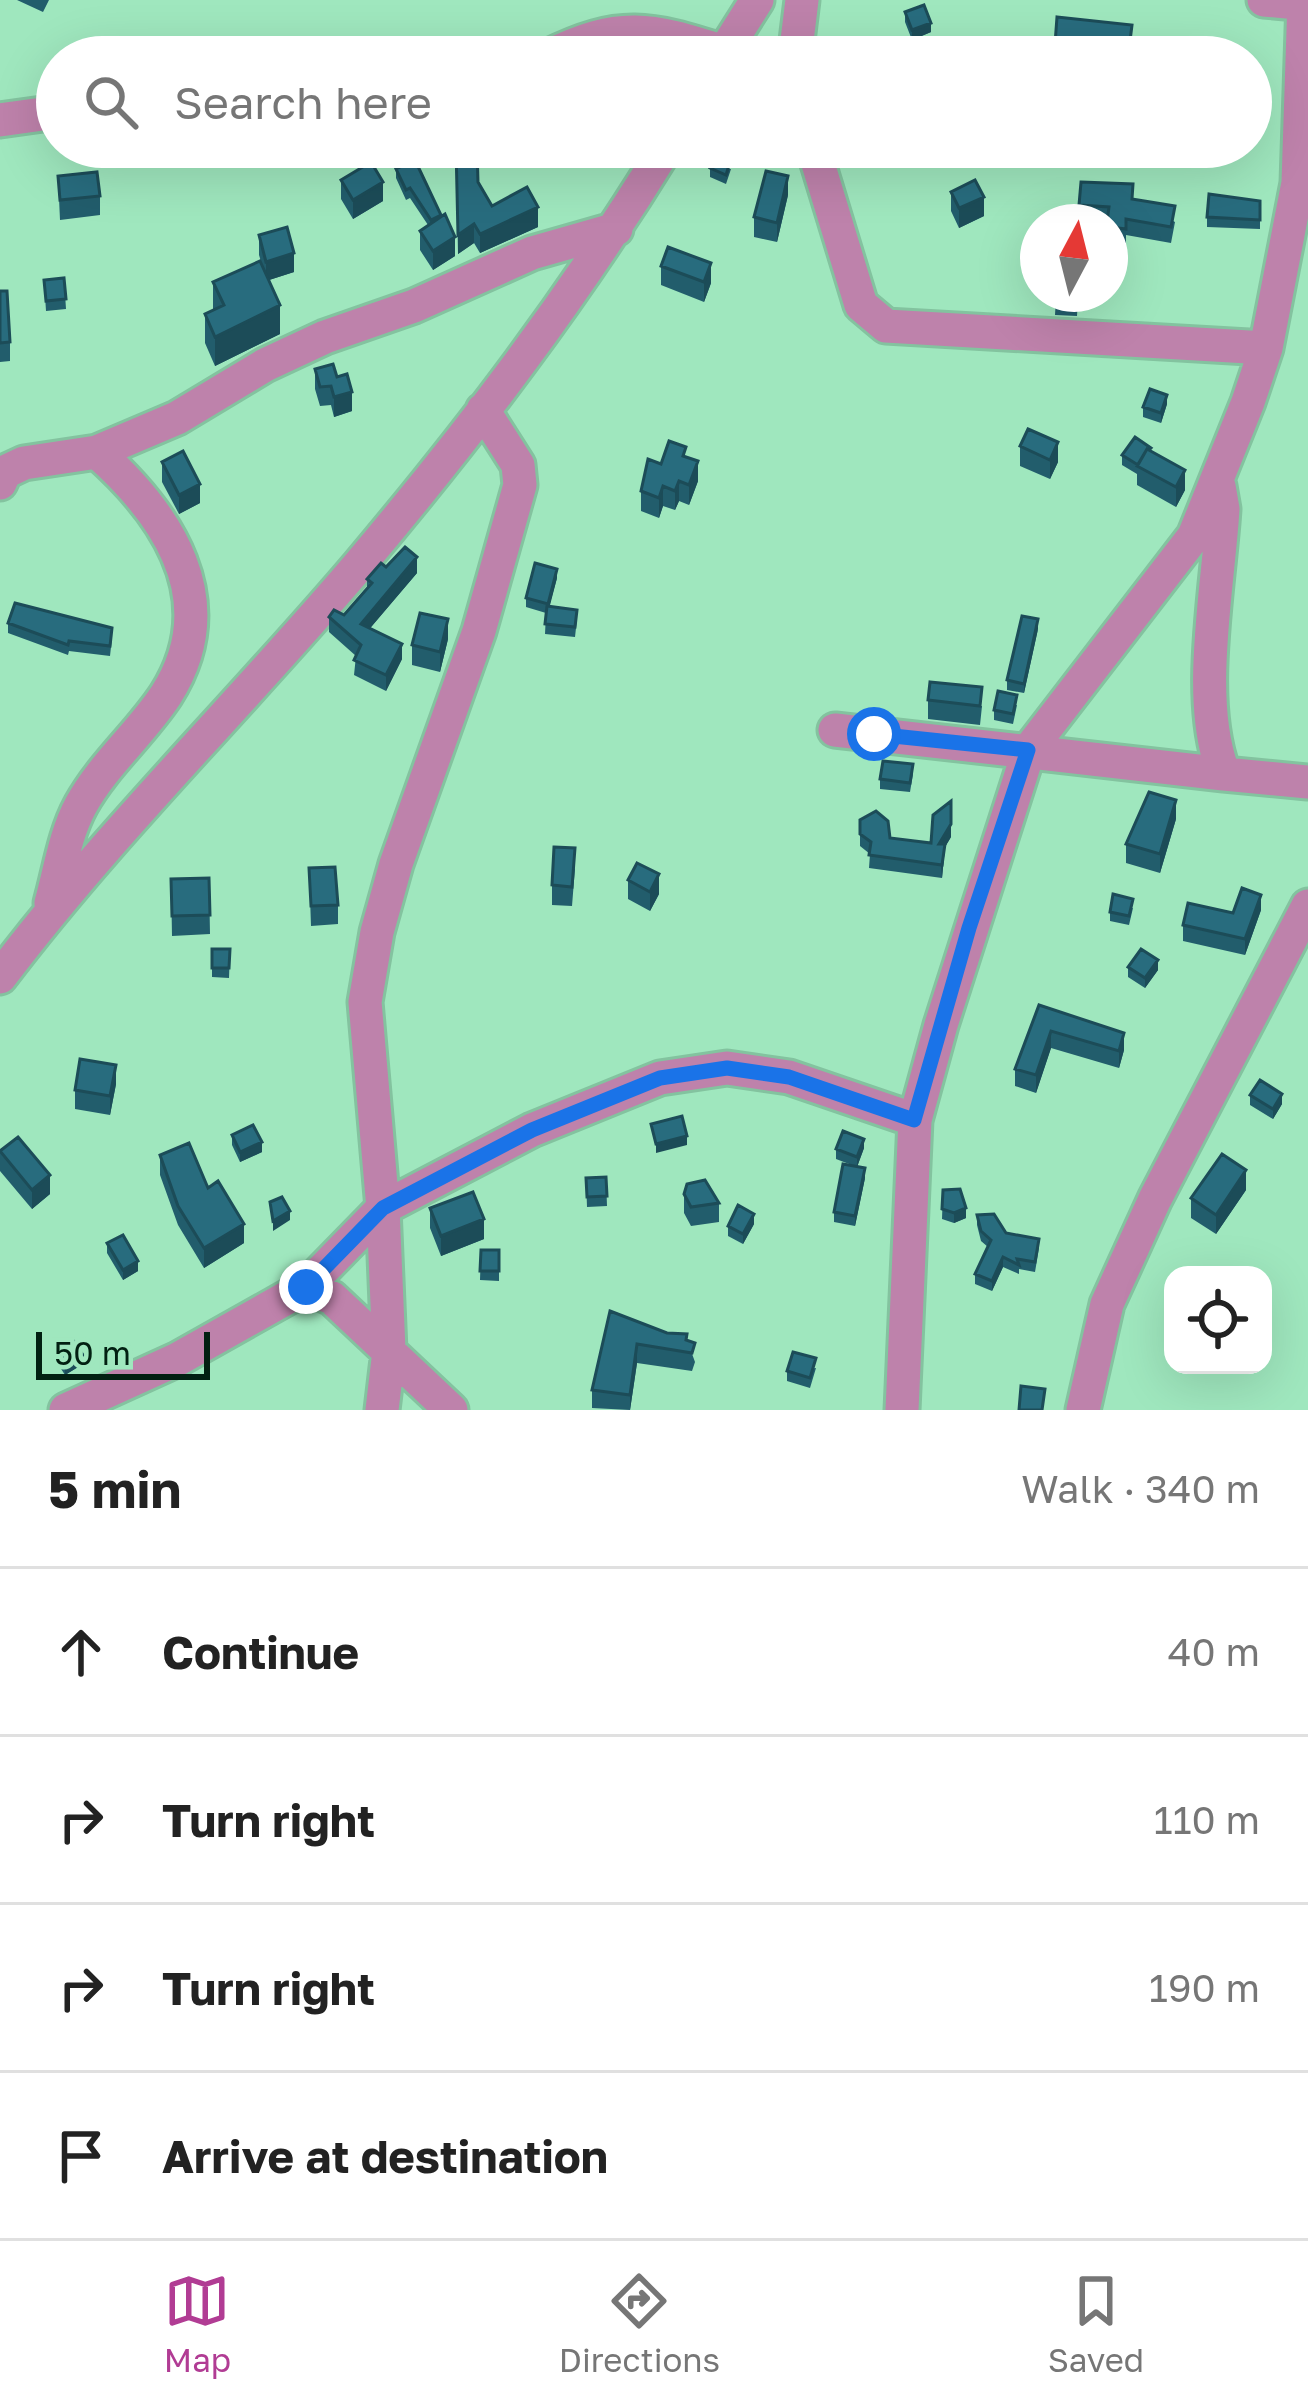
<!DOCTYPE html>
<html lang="en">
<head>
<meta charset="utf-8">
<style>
  :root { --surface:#fff; --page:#f2f2f2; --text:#222; --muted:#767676; --line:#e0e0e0; --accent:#b13c94 }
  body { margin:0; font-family:"Golos Text",sans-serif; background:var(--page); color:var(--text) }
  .controls { position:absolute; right:36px; bottom:36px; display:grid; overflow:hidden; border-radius:24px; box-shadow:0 12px 48px #0002 }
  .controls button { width:108px; height:108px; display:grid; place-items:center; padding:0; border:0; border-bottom:3px solid var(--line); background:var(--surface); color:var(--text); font:60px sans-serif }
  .compass { position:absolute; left:1020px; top:204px; width:108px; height:108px; border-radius:50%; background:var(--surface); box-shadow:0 12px 48px #0002; rotate:7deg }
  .scale { position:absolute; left:36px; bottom:30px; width:174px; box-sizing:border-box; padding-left:12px; border:6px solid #022012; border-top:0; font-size:33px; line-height:42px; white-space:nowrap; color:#022012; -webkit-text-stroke:9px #9fe7be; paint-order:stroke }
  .stop { position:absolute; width:36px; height:36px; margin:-27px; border:9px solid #1a73e8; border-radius:50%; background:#fff }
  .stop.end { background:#1a73e8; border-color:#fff; box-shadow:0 3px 12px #0008 }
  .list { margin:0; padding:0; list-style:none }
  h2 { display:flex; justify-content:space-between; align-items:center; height:156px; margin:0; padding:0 48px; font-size:51px }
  h2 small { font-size:39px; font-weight:400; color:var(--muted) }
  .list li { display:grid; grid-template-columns:78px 1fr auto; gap:36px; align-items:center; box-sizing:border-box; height:168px; padding:0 48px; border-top:3px solid var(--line) }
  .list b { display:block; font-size:45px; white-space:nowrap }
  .list em { font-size:39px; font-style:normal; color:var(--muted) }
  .icon { flex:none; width:66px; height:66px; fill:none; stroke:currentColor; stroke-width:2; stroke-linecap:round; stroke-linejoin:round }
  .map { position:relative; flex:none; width:1308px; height:1410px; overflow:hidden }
  .search { position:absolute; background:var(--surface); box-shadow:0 12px 48px #0002; left:36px; right:36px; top:36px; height:132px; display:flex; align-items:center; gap:30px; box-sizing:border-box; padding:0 42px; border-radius:66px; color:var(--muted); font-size:45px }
  .sheet { height:828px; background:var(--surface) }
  nav { display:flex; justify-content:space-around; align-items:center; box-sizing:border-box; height:168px; border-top:3px solid var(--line); background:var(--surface); font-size:33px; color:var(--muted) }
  nav a { display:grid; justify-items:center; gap:6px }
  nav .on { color:var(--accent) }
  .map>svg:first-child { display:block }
</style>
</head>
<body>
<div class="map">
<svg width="1308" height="1410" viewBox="0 0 1308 1410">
  <rect width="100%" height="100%" fill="#9fe7be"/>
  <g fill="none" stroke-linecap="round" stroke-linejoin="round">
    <g stroke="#83c39f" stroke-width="39">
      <path id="minor" d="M1264 0 1308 4
        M547 57C620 21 649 28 724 52
        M721 57 757 0
        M795 57 802 0
        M0 120 57 112
        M813 147 861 305 886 326 1266 348
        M0 483 5 472 24 463 97 452 177 418 265 365 325 337 414 306 532 253 616 229
        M1219 486 1223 509C1218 590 1195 702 1224 774L1308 782
        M835 730 1224 774
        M51 903C60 871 65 834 81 805 103 765 141 733 166 695 226 601 167 514 97 452
        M0 977C110 832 241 704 359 565 472 431 574 297 666 147
        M306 1287 332 1298 451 1410
        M66 1410 178 1359 306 1287 383 1208 532 1130 660 1078 727 1068 789 1077 915 1120
        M382 1410 389 1351 383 1208 365 1002 377 932 396 864 479 631 520 485 518 465 483 410
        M902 1410 915 1120 941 1025 1029 750 1194 536 1248 402 1266 348 1298 183 1304 0
        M1083 1410 1107 1304 1155 1199 1308 906"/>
    </g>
    <use href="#minor" stroke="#be82ab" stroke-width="33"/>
  </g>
  <path fill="#225d6c" d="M17 0H49L43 12Z
    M905 12 931 32 912 40 905 22Z
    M1055 44 1132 51V57H1055Z
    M456 147 492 206 538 227 480 253 474 243 458 254Z
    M710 168 731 169 726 184 710 177Z
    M396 169 455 256 433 270 420 250V231L428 225 410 198 406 200 396 178Z
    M58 176 100 196V215L60 220Z
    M341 180 383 201 353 219 341 199Z
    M1081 182 1133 199 1175 222 1171 243 1126 235V245L1110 243V222L1079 221Z
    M951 192 984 216 959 228 951 211Z
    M788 195 777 242 754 237V217Z
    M1260 201V229L1207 227V217Z
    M259 235 294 272 269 280 280 334 215 366 205 343V314L213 310V282L262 265 259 255Z
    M661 266 711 283 704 302 661 285Z
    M64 278 66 309 46 311 44 280Z
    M0 291 10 342V361L0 362Z
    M1056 297 1078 299 1077 316 1055 315Z
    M315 369 337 377 352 411 334 417 331 405 320 406 315 389Z
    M1167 404 1161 423 1143 417V407Z
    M1020 446 1058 462 1050 479 1020 466Z
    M1151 451 1185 490 1176 507 1137 485V474L1122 465V455Z
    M686 457 698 481 689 505 679 501 675 510 663 506 659 518 641 511V491L661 464Z
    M162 462 200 503 179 514 162 482Z
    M386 567 417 573 370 628 402 659 386 691 354 675 356 656 329 632V617L344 615 367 589V579Z
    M557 578 549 607 577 619 575 637 545 634 546 613 526 607V598Z
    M8 623 112 638 110 656 69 651 68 655 8 633Z
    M1038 629 1024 693 1007 690V680Z
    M448 639 440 672 412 665V645Z
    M928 700 982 706 980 725 928 719Z
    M1017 705 1013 724 994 720V710Z
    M913 774 910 792 880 789V779Z
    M1176 819 1160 873 1126 863V844Z
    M860 820 890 838 931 843 951 837 945 847 942 878 869 868 870 854 860 846Z
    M309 868 338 905V924L311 926Z
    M575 868 572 906 552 905V885Z
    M209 878 210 934 172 936 171 879Z
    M628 880 659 894 650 911 628 899Z
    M1133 908 1129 925 1110 921V912Z
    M1261 910 1245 955 1183 941V925L1233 913Z
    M212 949H230L229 978 212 977Z
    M1128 967 1158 970 1145 988 1128 977Z
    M1039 1005 1124 1050 1119 1068 1051 1048 1036 1093 1015 1086V1069Z
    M116 1084 110 1115 75 1109V1090Z
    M1250 1095 1282 1104 1273 1119 1250 1105Z
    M232 1135 262 1152 240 1162 232 1145Z
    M864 1148 857 1167 836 1159V1149Z
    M0 1151 50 1194 32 1209 0 1171Z
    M160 1155 244 1243 204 1268 178 1225 160 1175Z
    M606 1177 607 1206 587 1207 586 1178Z
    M865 1178 855 1226 834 1222V1212Z
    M943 1190 966 1218 954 1223 942 1219Z
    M1246 1190 1216 1234 1191 1218V1198Z
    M684 1194 719 1203V1222L691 1226 684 1213Z
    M430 1208 484 1239 441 1256 430 1228Z
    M977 1215 1006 1233 1039 1248 1035 1272 1019 1269V1274L1003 1267 992 1291 975 1284V1274L988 1247 981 1241 977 1225Z
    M754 1224 743 1244 728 1236V1226Z
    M107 1243 138 1271 123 1280 107 1253Z
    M481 1250H499V1281L480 1280Z
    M610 1311 687 1340 695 1362 692 1371 637 1363 630 1410 592 1408V1390Z
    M56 1351 83 1364 65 1375 56 1361Z
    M816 1368 810 1388 787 1381V1371Z"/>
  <path fill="#1c4c58" d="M931 23V32L912 40V30Z
    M525 147H550L525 158Z
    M788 176V195L777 242V223Z
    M383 182V201L353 219V200Z
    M984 197V216L959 228V208Z
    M538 207V227L480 253V234Z
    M474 224V243L458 254V235Z
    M455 237V256L433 270V251Z
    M294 253V272L266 281V262Z
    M711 263V283L704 302V282Z
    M280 305V334L215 366V337Z
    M352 392V411L334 417V397Z
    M1167 395V404L1161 423V413Z
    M1058 442V462L1050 479V460Z
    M698 461V481L689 505V485Z
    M1185 470V490L1176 507V487Z
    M679 481V501L675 510V491Z
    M200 484V503L179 514V495Z
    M663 486V506L659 518V498Z
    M417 557V573L361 639V624Z
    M557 569V578L548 613V604Z
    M448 619V639L440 672V652Z
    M1038 619V629L1024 693V684Z
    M402 644V659L386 691V675Z
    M1176 800V819L1160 873V854Z
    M951 824V837L945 847 942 878 939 844Z
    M659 874V894L650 911V892Z
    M1261 895V910L1245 955V939Z
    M1158 960V970L1145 988V978Z
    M1051 1031V1048L1036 1093V1075Z
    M1124 1033V1050L1119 1068V1051Z
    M116 1065V1084L110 1115V1096Z
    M1282 1094V1104L1273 1119V1109Z
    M687 1136V1145L656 1153V1144Z
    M864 1139V1148L857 1167V1157Z
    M262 1142V1152L240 1162V1152Z
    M865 1168V1178L855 1226V1216Z
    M1246 1170V1190L1216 1234V1215Z
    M50 1175V1194L32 1209V1190Z
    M966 1208V1218L954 1223V1213Z
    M290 1211V1220L273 1231V1221Z
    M754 1214V1224L743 1244V1234Z
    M484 1219V1239L441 1256V1236Z
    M244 1224V1243L204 1268V1248Z
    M1003 1257V1267L992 1291V1281Z
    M138 1261V1271L123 1280V1270Z
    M637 1344V1363L630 1410V1395Z
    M83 1355V1364L65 1375V1366Z"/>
  <path fill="#286c7e" stroke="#1c4c58" stroke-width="3" d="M924 5 931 23 912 30 905 12Z
    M1057 17 1132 25 1128 57H1067L1068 45 1055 44Z
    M456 147H477L478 182 492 206 527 187 538 207 480 234 474 224 458 235Z
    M716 154 731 159 726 175 710 168Z
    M415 160 441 215 431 220 410 188 406 190 396 169Z
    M371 162 383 182 353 200 341 180Z
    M766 171 788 176 777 223 754 217Z
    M97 172 100 196 60 200 58 176Z
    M975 180 984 197 959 208 951 192Z
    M1081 182 1133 184 1132 199 1175 206 1171 227 1126 219V229L1110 227V222H1107L1109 207 1079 205Z
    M1209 194 1260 201V220L1207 217Z
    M445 214 455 237 433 251 420 231Z
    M287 227 294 253 266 262 259 235Z
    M668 247 711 263 704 282 661 266Z
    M260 261 280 305 215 337 205 314 224 305 213 282Z
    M64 278 66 299 46 301 44 280Z
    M0 291H7L10 342 0 343Z
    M1056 297 1078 299 1077 306 1055 305Z
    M333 364 337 377 347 374 352 392 334 397 331 386 320 387 315 369Z
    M1150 389 1167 395 1161 413 1143 407Z
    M1028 429 1058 442 1050 460 1020 446Z
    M1135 437 1151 448 1149 450 1147 449 1138 465 1122 455Z
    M669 441 686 447 683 456 698 461 689 485 679 481 675 491 663 486 659 498 641 491 648 459 661 464Z
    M1147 449 1185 470 1176 487 1137 466Z
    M183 451 200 484 179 495 162 462Z
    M405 547 417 557 361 624 402 644 386 675 354 660 361 645 329 617 334 610 344 615 372 583 367 579 381 563 386 567Z
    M535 563 557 569 548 604 526 598Z
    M15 603 112 628 110 646 69 641 68 645 8 623Z
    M547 606 577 610 575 627 545 624Z
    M420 613 448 619 440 652 412 645Z
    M1022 616 1038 619 1024 684 1007 680Z
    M930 682 982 687 980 706 928 700Z
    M998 691 1017 695 1013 714 994 710Z
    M883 761 913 764 910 783 880 779Z
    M1149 792 1176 800 1160 854 1126 844Z
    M951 801V824L939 844H945L942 865 869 855 871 842 860 834V820L876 811 888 821 890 838 931 843 933 815Z
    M554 847 575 848 572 887 552 885Z
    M637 863 659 874 650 892 628 880Z
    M335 867 338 905 311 906 309 868Z
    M209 878 210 915 172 916 171 879Z
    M1242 888 1261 895 1245 939 1183 925 1188 903 1233 913Z
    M1113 894 1133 899 1129 916 1110 912Z
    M212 949H230L229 968H212Z
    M1141 949 1158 960 1145 978 1128 967Z
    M1039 1005 1124 1033 1119 1051 1051 1031 1036 1075 1015 1069Z
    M80 1059 116 1065 110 1096 75 1090Z
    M1260 1080 1282 1094 1273 1109 1250 1095Z
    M682 1116 687 1136 656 1144 651 1124Z
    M253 1125 262 1142 240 1152 232 1135Z
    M843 1131 864 1139 857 1157 836 1149Z
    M18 1137 50 1175 32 1190 0 1151Z
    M189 1143 208 1188 218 1181 244 1224 204 1248 178 1206 160 1155Z
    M1222 1154 1246 1170 1216 1215 1191 1198Z
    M843 1164 865 1168 855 1216 834 1212Z
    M606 1177 607 1196 587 1197 586 1178Z
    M705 1180 719 1203 691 1207 684 1194 687 1184Z
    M960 1189 966 1208 954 1213 942 1209 943 1190Z
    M473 1192 484 1219 441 1236 430 1208Z
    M282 1197 290 1211 273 1221 270 1202Z
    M738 1205 754 1214 743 1234 728 1226Z
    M994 1214 1006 1233 1039 1239 1035 1262 1017 1259 1019 1265 1003 1257 992 1281 975 1274 991 1240 981 1231 977 1215Z
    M123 1235 138 1261 123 1270 107 1243Z
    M481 1250H499V1271H480Z
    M610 1311 667 1333 687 1334 686 1340 695 1343 692 1353 637 1344 630 1395 592 1390Z
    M73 1340 83 1355 65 1366 56 1351Z
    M793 1352 816 1358 810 1378 787 1371Z
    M1021 1386 1045 1389 1042 1410H1019Z"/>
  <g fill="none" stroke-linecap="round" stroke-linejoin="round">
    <path stroke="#1a73e8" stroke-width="15" d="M306 1287 383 1208 532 1130 660 1078 727 1068 789 1077 914 1120 969 928 1028 750 874 734"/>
  </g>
</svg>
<div class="controls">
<button><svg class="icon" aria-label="locate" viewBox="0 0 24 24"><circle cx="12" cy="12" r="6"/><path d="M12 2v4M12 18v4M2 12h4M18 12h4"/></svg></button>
</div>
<svg class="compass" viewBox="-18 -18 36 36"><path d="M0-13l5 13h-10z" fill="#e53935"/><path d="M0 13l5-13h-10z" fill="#767676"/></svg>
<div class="scale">50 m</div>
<div class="stop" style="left:874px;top:734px"></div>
<div class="stop end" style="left:306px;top:1287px"></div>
<div class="search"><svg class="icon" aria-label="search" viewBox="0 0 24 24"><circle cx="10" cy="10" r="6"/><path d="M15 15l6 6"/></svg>Search here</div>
</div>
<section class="sheet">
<h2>5 min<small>Walk · 340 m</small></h2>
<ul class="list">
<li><svg class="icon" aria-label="ahead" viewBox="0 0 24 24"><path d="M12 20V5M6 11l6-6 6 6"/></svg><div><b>Continue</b></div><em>40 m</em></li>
<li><svg class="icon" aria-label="right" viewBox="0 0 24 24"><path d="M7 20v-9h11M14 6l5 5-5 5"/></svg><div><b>Turn right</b></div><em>110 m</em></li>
<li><svg class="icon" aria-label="right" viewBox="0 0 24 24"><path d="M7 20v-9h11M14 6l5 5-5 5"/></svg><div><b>Turn right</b></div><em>190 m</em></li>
<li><svg class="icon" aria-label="arrive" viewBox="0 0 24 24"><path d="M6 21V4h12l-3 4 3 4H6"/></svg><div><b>Arrive at destination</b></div></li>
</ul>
</section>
<nav>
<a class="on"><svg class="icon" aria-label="map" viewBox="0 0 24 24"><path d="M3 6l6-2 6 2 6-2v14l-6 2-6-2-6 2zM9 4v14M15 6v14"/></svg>Map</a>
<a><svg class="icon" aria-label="directions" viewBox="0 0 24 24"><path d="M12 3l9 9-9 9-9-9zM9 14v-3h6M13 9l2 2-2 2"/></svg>Directions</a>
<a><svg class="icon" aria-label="saved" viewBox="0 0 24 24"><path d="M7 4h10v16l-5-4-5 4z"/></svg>Saved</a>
</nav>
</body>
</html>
